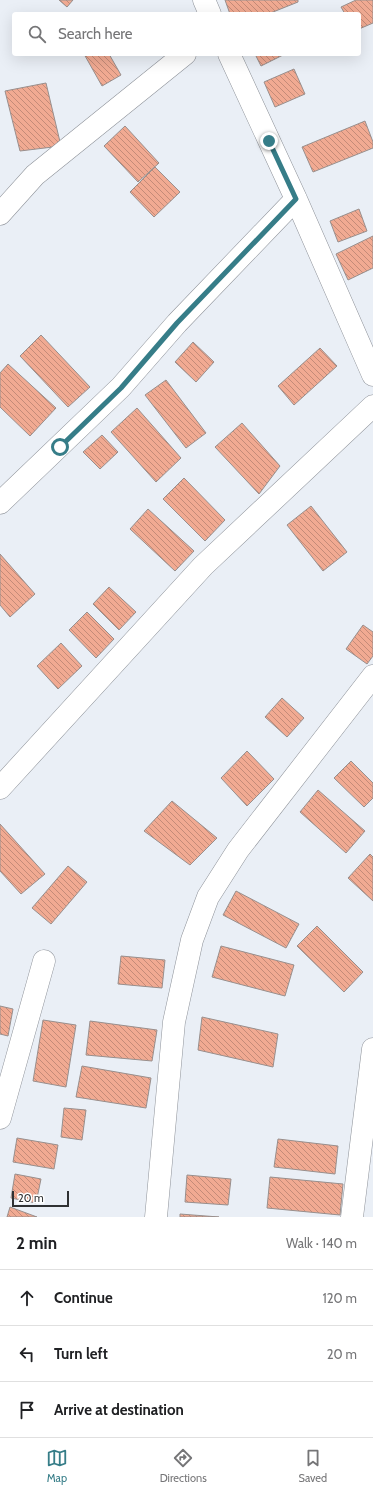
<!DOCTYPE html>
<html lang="en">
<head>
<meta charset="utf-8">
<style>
  :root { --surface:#fff; --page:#f6f6f6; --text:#202124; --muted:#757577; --line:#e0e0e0; --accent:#367d88 }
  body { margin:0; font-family:Cabin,sans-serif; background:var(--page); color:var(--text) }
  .scale { position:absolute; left:12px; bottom:10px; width:57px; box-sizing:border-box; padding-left:4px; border:2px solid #2f3133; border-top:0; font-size:11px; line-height:14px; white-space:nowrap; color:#2f3133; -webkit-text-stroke:3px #fff; paint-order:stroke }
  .stop { position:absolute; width:12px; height:12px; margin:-9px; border:3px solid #367d88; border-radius:50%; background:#fff }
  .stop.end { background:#367d88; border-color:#fff; box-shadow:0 1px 4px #0008 }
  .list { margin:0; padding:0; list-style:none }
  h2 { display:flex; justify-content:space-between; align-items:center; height:52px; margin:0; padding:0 16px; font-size:17px }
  h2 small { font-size:13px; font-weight:400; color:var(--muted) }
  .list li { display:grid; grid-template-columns:26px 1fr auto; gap:12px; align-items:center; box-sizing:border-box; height:56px; padding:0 16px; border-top:1px solid var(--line) }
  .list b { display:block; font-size:15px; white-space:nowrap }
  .list em { font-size:13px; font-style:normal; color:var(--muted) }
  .icon { flex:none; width:22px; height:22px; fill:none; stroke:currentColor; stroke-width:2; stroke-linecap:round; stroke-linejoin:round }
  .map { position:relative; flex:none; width:373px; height:1217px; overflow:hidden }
  .search { position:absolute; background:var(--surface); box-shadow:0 4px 16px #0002; left:12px; right:12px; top:12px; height:44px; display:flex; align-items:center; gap:10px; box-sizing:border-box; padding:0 14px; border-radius:4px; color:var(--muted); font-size:15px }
  .sheet { height:220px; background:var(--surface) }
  nav { display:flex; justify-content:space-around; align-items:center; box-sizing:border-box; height:56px; border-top:1px solid var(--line); background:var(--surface); font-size:11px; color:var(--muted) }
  nav a { display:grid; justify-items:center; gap:2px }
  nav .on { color:var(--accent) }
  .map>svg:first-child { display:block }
</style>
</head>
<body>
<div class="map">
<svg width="373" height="1217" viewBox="0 0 373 1217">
  <defs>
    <pattern id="building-back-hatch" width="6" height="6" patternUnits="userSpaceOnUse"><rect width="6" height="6" fill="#f1aa92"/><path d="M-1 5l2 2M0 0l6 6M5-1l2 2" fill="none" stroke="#c48b78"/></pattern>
  </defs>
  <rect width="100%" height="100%" fill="#eaeff6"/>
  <path fill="url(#building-back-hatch)" stroke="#988f8d" d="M59 0H73L67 7Z
    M225 0H298V2L268 14H230Z
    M356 0H373V23L359 29V14H345L341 7Z
    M84 54H109L121 75 102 86Z
    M255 54H285L261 66Z
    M294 69 305 94 275 107 264 82Z
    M46 83 61 146 20 151 5 91Z
    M365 121 373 142V148L313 172 302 147Z
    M125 126 159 163 138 182 104 146Z
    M155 167 180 192 154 217 130 192Z
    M359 209 367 231 338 242 330 221Z
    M373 236V268L348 280 336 254Z
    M41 335 90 387 68 407 20 356Z
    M193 342 214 362 196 382 175 362Z
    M320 348 337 366 294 405 278 386Z
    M8 364 56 408 30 436 0 407V373Z
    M166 380 206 433 186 448 145 395Z
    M137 408 181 458 156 482 111 432Z
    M242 423 280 466 259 494 215 447Z
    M102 435 118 452 100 469 83 452Z
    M184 478 225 520 205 541 163 499Z
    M311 506 347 552 323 571 287 525Z
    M148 509 194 551 175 571 130 529Z
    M0 554 35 594 10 617 0 605Z
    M109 587 136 612 119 630 93 604Z
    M87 612 114 639 96 658 69 630Z
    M363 625 373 632V656L367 664 346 649Z
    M61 643 82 666 58 689 37 666Z
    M282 698 304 718 287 737 265 717Z
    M247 751 274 779 247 806 221 778Z
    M351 761 373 783V798L364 807 334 778Z
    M318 790 365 831 346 853 300 812Z
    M172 801 217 838 190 865 144 831Z
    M0 824 45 874 21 894 0 871Z
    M370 854 373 857V901L348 878Z
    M68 866 87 882 51 924 32 908Z
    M236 891 299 924 286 948 223 915Z
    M317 926 363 972 344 992 297 946Z
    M221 946 294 965 285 996 212 977Z
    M121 956 165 960 162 988 118 984Z
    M0 1006 13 1009 8 1036 0 1034Z
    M202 1017 278 1034 273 1067 198 1050Z
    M43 1020 76 1025 66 1087 33 1081Z
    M90 1021 157 1030 152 1061 86 1055Z
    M82 1066 151 1078 146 1108 76 1097Z
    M64 1108 86 1110 82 1140 61 1137Z
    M17 1138 58 1145 54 1169 13 1162Z
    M278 1139 338 1146 335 1174 274 1167Z
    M15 1174 41 1179 36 1203 11 1198Z
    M187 1175 231 1179 228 1205 185 1202Z
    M270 1177 343 1184 340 1215 267 1208Z
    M10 1207 37 1217H7Z
    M180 1214 219 1217H180Z"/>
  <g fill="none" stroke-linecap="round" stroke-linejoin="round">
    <g stroke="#8e9299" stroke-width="23">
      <path id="minor" d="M204 0 210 14
        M229 54 296 199 373 375
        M0 214 35 175 185 54
        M0 503 121 387 177 323 296 199
        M0 788 203 566 373 406
        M0 1118 44 961
        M156 1217 174 1022 192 940 208 897 238 850 373 676
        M352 1217 373 1049"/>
    </g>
    <use href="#minor" stroke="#fff" stroke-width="22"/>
  </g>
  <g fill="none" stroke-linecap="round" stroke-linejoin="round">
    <path stroke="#367d88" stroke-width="5" d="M60 447 121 388 177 323 296 199 269 141"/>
  </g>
</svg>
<div class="scale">20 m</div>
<div class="stop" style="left:60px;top:447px"></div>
<div class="stop end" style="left:269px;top:141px"></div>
<div class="search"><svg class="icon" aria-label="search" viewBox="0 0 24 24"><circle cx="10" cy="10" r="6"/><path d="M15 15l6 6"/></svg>Search here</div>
</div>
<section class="sheet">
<h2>2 min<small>Walk · 140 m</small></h2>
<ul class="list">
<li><svg class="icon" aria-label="ahead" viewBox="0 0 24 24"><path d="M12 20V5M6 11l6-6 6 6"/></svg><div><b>Continue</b></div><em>120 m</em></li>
<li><svg class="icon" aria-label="left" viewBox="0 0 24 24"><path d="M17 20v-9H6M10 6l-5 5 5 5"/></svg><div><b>Turn left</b></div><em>20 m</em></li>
<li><svg class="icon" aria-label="arrive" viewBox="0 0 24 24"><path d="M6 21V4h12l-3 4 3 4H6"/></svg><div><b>Arrive at destination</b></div></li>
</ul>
</section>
<nav>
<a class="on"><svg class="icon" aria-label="map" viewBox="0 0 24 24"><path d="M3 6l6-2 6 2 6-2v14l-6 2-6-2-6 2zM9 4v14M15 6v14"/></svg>Map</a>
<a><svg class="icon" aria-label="directions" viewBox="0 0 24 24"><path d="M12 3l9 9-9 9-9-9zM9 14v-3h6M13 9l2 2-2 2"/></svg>Directions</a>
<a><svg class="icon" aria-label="saved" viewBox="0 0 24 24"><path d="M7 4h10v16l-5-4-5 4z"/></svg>Saved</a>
</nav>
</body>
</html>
